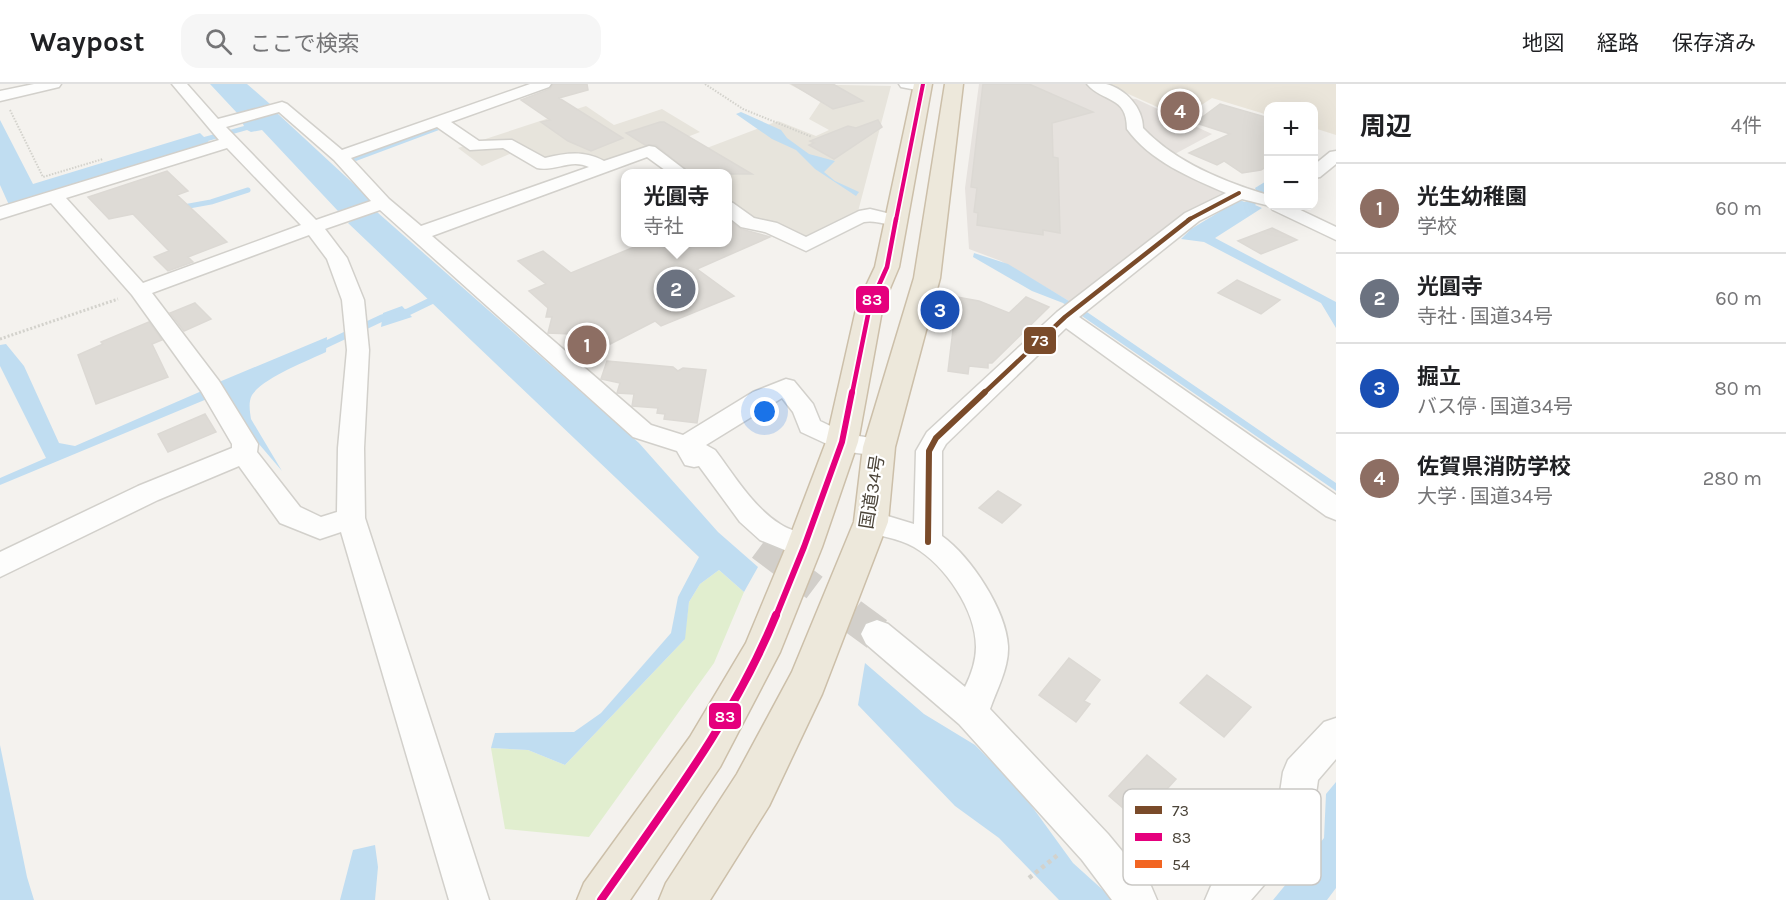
<!DOCTYPE html>
<html lang="ja">
<head>
<meta charset="utf-8">
<style>
  :root { --surface:#fff; --page:#f6f6f6; --text:#202124; --muted:#757577; --line:#e0e0e0; --accent:#b45309 }
  body { margin:0; font-family:Karla,"Noto Sans JP",sans-serif; background:var(--page); color:var(--text) }
  .controls { position:absolute; right:18px; top:18px; display:grid; overflow:hidden; border-radius:12px; box-shadow:0 6px 24px #0002 }
  .controls button { width:54px; height:54px; display:grid; place-items:center; padding:0; border:0; border-bottom:2px solid var(--line); background:var(--surface); color:var(--text); font:30px sans-serif }
  .you { position:absolute; left:765px; top:328px; width:21px; height:21px; margin:-15px; border:4px solid #fff; border-radius:50%; background:#1a73e8; box-shadow:0 0 0 9px #1a73e833 }
  .badge { display:grid; place-items:center; width:39px; height:39px; border-radius:50%; background:var(--accent); color:#fff; font-size:20px; font-weight:700 }
  .pin { position:absolute; translate:-50% -50%; border:3px solid #fff; box-shadow:0 2px 6px #0006 }
  .popup { position:absolute; left:621px; top:85px; width:111px; height:78px; box-sizing:border-box; display:grid; place-content:center; border-radius:12px; background:var(--surface); filter:drop-shadow(0 2px 4px #0005); font-size:20px; white-space:nowrap; color:var(--muted) }
  .popup b { font-size:22px; color:var(--text) }
  .popup::after { content:''; position:absolute; left:50%; top:100%; margin-left:-12px; border:12px solid transparent; border-top-color:var(--surface) }
  .list { margin:0; padding:0; list-style:none }
  h2 { display:flex; justify-content:space-between; align-items:center; height:78px; margin:0; padding:0 24px; font-size:26px }
  h2 small { font-size:20px; font-weight:400; color:var(--muted) }
  .list li { display:grid; grid-template-columns:39px 1fr auto; gap:18px; align-items:center; box-sizing:border-box; height:90px; padding:0 24px; border-top:2px solid var(--line) }
  .list b { display:block; font-size:22px; white-space:nowrap }
  .list p { margin:0; font-size:20px; white-space:nowrap; color:var(--muted) }
  .list em { font-size:20px; font-style:normal; color:var(--muted) }
  .icon { flex:none; width:33px; height:33px; fill:none; stroke:currentColor; stroke-width:2; stroke-linecap:round; stroke-linejoin:round }
  .map { position:relative; flex:none; width:1336px; height:816px; overflow:hidden }
  header { display:flex; align-items:center; gap:36px; box-sizing:border-box; height:84px; padding:0 30px; background:var(--surface); border-bottom:2px solid var(--line) }
  header strong { font-size:28px }
  nav { display:flex; gap:33px; margin-inline-start:auto; font-size:21px }
  .search { width:420px; height:54px; background:var(--page); display:flex; align-items:center; gap:15px; box-sizing:border-box; padding:0 21px; border-radius:18px; color:var(--muted); font-size:22px }
  main { display:flex }
  aside { flex:1; background:var(--surface) }
  .map>svg:first-child { display:block }
</style>
</head>
<body>
<header>
<strong>Waypost</strong>
<div class="search"><svg class="icon" aria-label="search" viewBox="0 0 24 24"><circle cx="10" cy="10" r="6"/><path d="M15 15l6 6"/></svg>ここで検索</div>
<nav><a>地図</a><a>経路</a><a>保存済み</a></nav>
</header>
<main>
<div class="map">
<svg width="1336" height="816" viewBox="0 0 1336 816">
  <rect width="100%" height="100%" fill="#f4f2ee"/>
  <path fill="#e7e4dc" d="M789 0 891 2 855 139 805 165 727 128V89H671L647 72 602 87 572 76 544 85 514 68 482 82 458 64 586 22 614 41 662 25 700 48 672 59 691 70 778 37 816 52 829 46 809 35 821 17Z"/>
  <path fill="#e6e2de" d="M979 0H1085L1113 13 1136 15 1212 50 1173 71 1228 109 1074 220 1001 177 969 165 965 104Z"/>
  <path fill="#eae5da" d="M1106 0H1336V51L1314 44V22H1268V31L1212 14 1182 34Z"/>
  <path fill="#e1eecf" d="M719 486 744 508 714 579 589 753 505 745 491 664 528 666 565 681 684 556 689 518 700 500Z"/>
  <path fill="#c0ddf1" d="M210 0H247L270 20 258 24 277 29 371 116 361 121 371 130 377 128 639 359 718 448 758 483 744 508 719 486 700 500 689 518 685 555 565 681 528 666 491 664 495 649 574 648 601 629 671 549 678 513 699 473 348 139 359 133 349 124 338 127 262 46 251 48 247 46 208 57 210 60 9 121 0 101V36L33 100 200 49 204 53 244 42 238 30Z
    M741 28 781 46 787 54 809 70 835 77 824 88 835 97 859 108 856 112 815 85 796 66 772 55 736 30Z
    M434 43 439 46 356 77 350 74Z
    M1268 96V109L1255 121 1262 124 1215 154 1336 218V244L1321 219 1204 158 1181 155 1191 145 1239 116 1245 118 1257 108 1255 104Z
    M974 169 1008 180 1087 228 1336 399V407L1063 219 1032 207 973 173Z
    M402 222 412 233 381 243 383 229Z
    M327 253 326 268C307 277 263 294 252 311 248 318 250 328 251 335L282 387 247 346 235 321 219 298Z
    M6 260 24 282 59 359 75 362 204 306 207 315 0 401V394L46 374 0 282V261Z
    M865 579 924 630 975 661 1020 706 1073 779 1114 816H1059L999 754 955 722 858 621Z
    M0 661 27 793 34 816H0Z
    M1336 698V804L1327 816H1273L1324 754 1326 710Z
    M375 761 378 783 375 816H340L353 766Z"/>
  <g fill="none" stroke-linecap="round" stroke-linejoin="round">
    <path stroke="#c0ddf1" stroke-width="5" d="M178 124 211 118 248 106"/>
    <path stroke="#c0ddf1" stroke-width="7" d="M316 265 382 234 408 228 439 213"/>
  </g>
  <path fill="#dedbd6" stroke="#dcd9d4" stroke-width="1.5" d="M553 0H587L588 6 559 14 623 54 591 67 568 57 541 38 550 36 521 16 550 5Z
    M792 0H833L863 17 833 25Z
    M983 0H1029L1093 28 1052 39 1053 73 1058 74 1060 149 1043 146V151L977 141 978 129 974 128 977 104 971 103Z
    M1220 20 1269 34V81L1261 86 1242 89 1224 77 1217 81 1189 69 1230 50 1199 40 1202 38 1197 37Z
    M878 36 882 43 834 75 809 61 814 59 810 57 848 42 856 44Z
    M660 38H664L752 90H691L656 61H645L626 49Z
    M167 87 188 107 177 111 227 158 188 173 193 178 168 187 154 173 169 167 133 130 109 135 88 113Z
    M727 135 741 145 770 153 697 185 734 212 661 242 655 237 579 276 573 271 577 255H571L572 250 548 249 552 233H546L548 224 529 207 546 200 518 177 543 167 571 189 644 159H727Z
    M1272 144 1297 156 1261 170 1238 157Z
    M1237 196 1280 216 1261 230 1218 209Z
    M957 213 979 217 1009 229 1026 213 1049 223 992 279H988V284L969 282 968 290 948 287Z
    M195 219 211 235 184 247 170 229Z
    M149 238 162 256 152 260 168 293 96 320 78 271 103 260 101 258Z
    M607 277 673 283 678 287 683 284 706 286 697 339 664 335 665 330 657 329 658 324 632 322 634 310 617 309 620 299 601 295Z
    M205 330 216 348 168 368 158 350Z
    M998 407 1021 421 1002 439 979 424Z
    M1069 574 1100 596 1084 617 1090 620 1076 638 1039 611Z
    M1207 591 1251 623 1224 653 1180 619Z
    M1147 671 1176 695 1138 737 1109 712Z"/>
  <g fill="none" stroke-linecap="round" stroke-linejoin="round">
    <path stroke="#d2cfca" stroke-width="27" stroke-dasharray="27 14" stroke-linecap="butt" d="M760 463 853 532"/>
    <path stroke="#d2cfca" stroke-width="34" stroke-dasharray="34 17" stroke-linecap="butt" d="M851 531 877 550"/>
    <g stroke="#d2d0cb" stroke-width="3">
      <path id="minor" d="M34 0H61L59 3 0 17V7Z
        M172 0H187L218 35 282 18 287 20 342 66 530 0H551L549 3 451 38 479 57 512 56 545 74C566 69 584 66 604 77L649 62 655 63 689 89H669L647 73 432 152 651 341 683 351 753 308 786 295 794 297 813 320 820 337 847 350 888 357 892 363 888 369 879 372 842 367 801 348 793 328 782 314 706 361 715 366C734 391 753 423 780 440 793 449 811 448 818 463L814 471 804 474 760 456 740 438 699 382 694 383 685 381 677 367 633 353 380 126 325 145 347 174 364 216 369 266 364 364 365 434 489 816H449L341 448 320 455 280 439 239 382 158 416 0 493V468L138 402 232 364V360L201 307 132 211 51 119 0 135V123L219 56ZM279 28 334 76 371 117 316 136 226 43ZM437 43 470 66 503 64 537 84C555 88 571 74 589 83L421 142 389 115 351 74ZM227 64 301 141 143 199 66 114ZM309 151 327 175 342 216 347 266 338 364 337 428 321 433 300 423 257 368 258 360 219 297 152 209Z
        M899 0H927L929 3 922 7 901 3Z
        M1087 0C1093 0 1100 0 1106 0 1126 5 1143 24 1143 44 1175 78 1224 98 1268 111V122H1292L1336 143V156L1273 126 1270 122 1242 115 1199 137 1079 233 1336 411V436L1326 432 1066 244 946 360 942 367V452C971 473 1006 526 1008 562 1009 584 997 605 990 625L1108 750 1151 802 1157 816H1112L1082 776 959 640 866 560 861 550 866 540 877 536 888 540 965 603C971 591 976 577 976 563 976 526 945 481 914 463 899 454 878 452 861 446L857 438 861 430 871 427 914 440 916 367 927 348 1057 228 1185 129 1226 109C1191 94 1150 77 1127 45 1127 11 1103 19 1087 0Z
        M1336 67V80L1320 93 1314 94V81L1330 68Z
        M727 117 733 119 754 134 777 139 806 153 859 127 870 125 903 133 905 137 903 141C890 144 878 135 864 138L806 167 765 148 741 143 727 132Z
        M1336 634V675L1318 696 1312 738 1307 751 1251 816H1205L1211 802 1277 729 1283 688 1288 676 1324 638Z"/>
    </g>
    <g stroke="#ccbfa9" stroke-width="3">
      <path id="highway" d="M914 0H932L899 183 883 221 858 358 822 463 780 568 720 683 630 816H577L584 799 690 653 746 559 786 463 826 358 857 221 875 183Z
        M945 0H963L940 194 895 363 888 438 822 610 769 722 710 816H659L666 799 737 690 792 588 854 438 863 363 914 194Z"/>
    </g>
    <path stroke="#d3d2cc" stroke-width="2" stroke-dasharray="1.5 1.5" stroke-linecap="butt" d="M705 0 743 25 812 53
      M10 26 43 93 103 75"/>
    <path stroke="#d3d2cc" stroke-width="3" stroke-dasharray="2 2" stroke-linecap="butt" d="M0 255 118 215"/>
    <path stroke="#d3d2cc" stroke-width="4.5" stroke-dasharray="4 4" stroke-linecap="butt" d="M1029 794 1059 770"/>
    <use href="#minor" fill="#fdfdfc" fill-rule="evenodd"/>
    <use href="#highway" fill="#ede8db" fill-rule="evenodd"/>
    <g stroke="#fff" stroke-width="7">
      <path id="bus-1-far2" d="M1188 136 1239 109"/>
    </g>
    <g stroke="#fff" stroke-width="8">
      <path id="bus-1-far1" d="M983 310 1065 233 1190 135"/>
    </g>
    <g stroke="#fff" stroke-width="10">
      <path id="bus-1" d="M928 458 929 367 936 354 985 308"/>
    </g>
    <g stroke="#fff" stroke-width="7">
      <path id="bus-2-far3" d="M896 136 923 0"/>
    </g>
    <g stroke="#fff" stroke-width="8">
      <path id="bus-2-far2" d="M852 310 870 221 887 183 896 135"/>
    </g>
    <g stroke="#fff" stroke-width="10">
      <path id="bus-2-far1" d="M776 532 804 463 842 358 852 308"/>
    </g>
    <g stroke="#fff" stroke-width="12">
      <path id="bus-2" d="M601 816C665 724 734 635 776 531"/>
    </g>
    <use href="#bus-1-far2" stroke="#7a4b2a" stroke-width="4"/>
    <use href="#bus-1-far1" stroke="#7a4b2a" stroke-width="4.5"/>
    <use href="#bus-1" stroke="#7a4b2a" stroke-width="6"/>
    <use href="#bus-2-far3" stroke="#e5007d" stroke-width="4"/>
    <use href="#bus-2-far2" stroke="#e5007d" stroke-width="4.5"/>
    <use href="#bus-2-far1" stroke="#e5007d" stroke-width="6"/>
    <use href="#bus-2" stroke="#e5007d" stroke-width="8"/>
  </g>
  <g text-anchor="middle" dominant-baseline="central" stroke-width="4.5" stroke-linejoin="round" paint-order="stroke">
    <g font-size="18" fill="#4b4439" stroke="#fff">
      <text transform="translate(872 408) rotate(-81)">国道34号</text>
    </g>
  </g>
  <rect x="1123" y="705" width="198" height="96" rx="9" fill="#fff" stroke="#c9c7c4" stroke-width="1.5"/>
  <rect x="1135" y="722" width="27" height="8" fill="#7a4b2a"/>
  <rect x="1135" y="749" width="27" height="8" fill="#e5007d"/>
  <rect x="1135" y="776" width="27" height="8" fill="#f26522"/>
  <g font-size="16" fill="#4b4439">
    <text x="1172" y="732">73</text>
    <text x="1172" y="759">83</text>
    <text x="1172" y="786">54</text>
  </g>
  <g stroke="#fff" stroke-width="2">
    <rect x="855" y="201" width="35" height="29" rx="6" fill="#e5007d"/>
    <rect x="1023" y="242" width="34" height="29" rx="6" fill="#7a4b2a"/>
    <rect x="708" y="618" width="34" height="28" rx="6" fill="#e5007d"/>
  </g>
  <g font-size="16" text-anchor="middle" font-weight="bold" fill="#fff">
    <text x="872" y="221">83</text>
    <text x="1040" y="262">73</text>
    <text x="725" y="638">83</text>
  </g>
</svg>
<div class="controls">
<button>+</button>
<button>−</button>
</div>
<div class="you"></div>
<div class="pin badge" style="left:587px;top:261px;background:#8d6e63">1</div>
<div class="pin badge" style="left:676px;top:205px;background:#6b7280">2</div>
<div class="popup"><b>光圓寺</b>寺社</div>
<div class="pin badge" style="left:940px;top:226px;background:#1a4fb4">3</div>
<div class="pin badge" style="left:1180px;top:27px;background:#8d6e63">4</div>
</div>
<aside>
<h2>周辺<small>4件</small></h2>
<ul class="list">
<li><span class="badge" style="background:#8d6e63">1</span><div><b>光生幼稚園</b><p>学校</p></div><em>60 m</em></li>
<li><span class="badge" style="background:#6b7280">2</span><div><b>光圓寺</b><p>寺社 · 国道34号</p></div><em>60 m</em></li>
<li><span class="badge" style="background:#1a4fb4">3</span><div><b>掘立</b><p>バス停 · 国道34号</p></div><em>80 m</em></li>
<li><span class="badge" style="background:#8d6e63">4</span><div><b>佐賀県消防学校</b><p>大学 · 国道34号</p></div><em>280 m</em></li>
</ul>
</aside>
</main>
</body>
</html>
